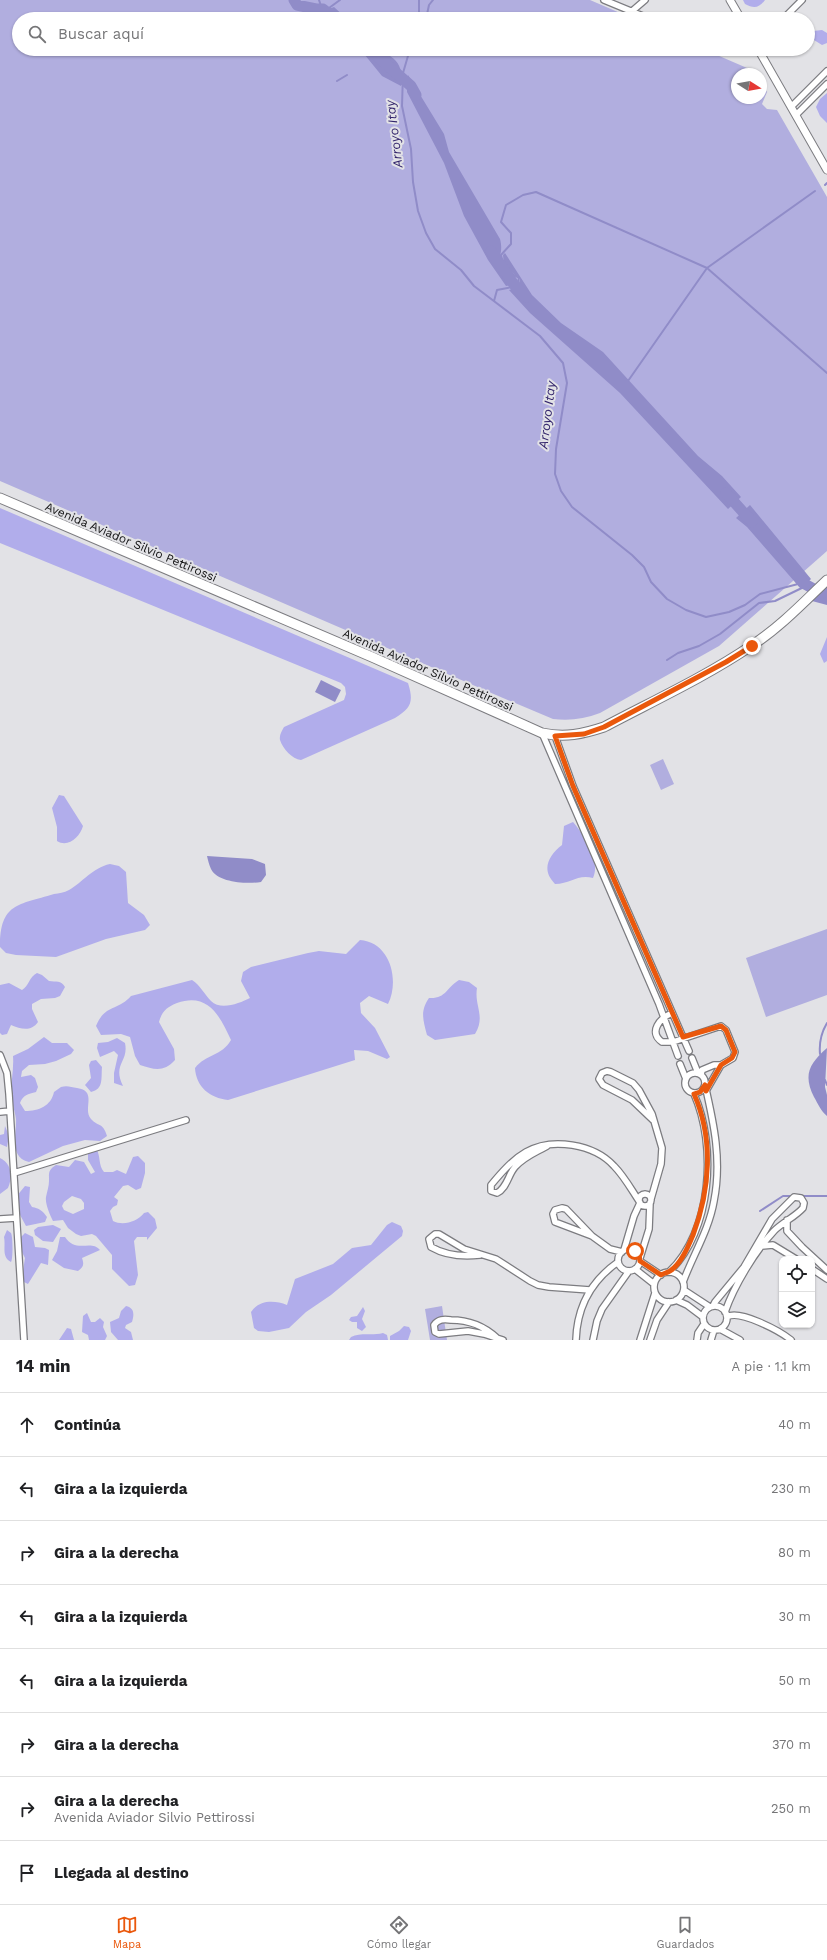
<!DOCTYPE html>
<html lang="es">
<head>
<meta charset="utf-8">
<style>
  :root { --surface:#fff; --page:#f2f2f2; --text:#202124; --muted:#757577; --line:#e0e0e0; --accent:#ea580c }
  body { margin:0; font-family:"Work Sans",sans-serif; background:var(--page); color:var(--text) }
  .controls { position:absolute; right:12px; bottom:12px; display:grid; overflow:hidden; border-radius:8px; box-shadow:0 1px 3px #0004 }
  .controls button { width:36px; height:36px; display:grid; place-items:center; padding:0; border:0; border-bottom:1px solid var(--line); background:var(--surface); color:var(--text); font:20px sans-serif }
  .compass { position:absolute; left:731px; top:68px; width:36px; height:36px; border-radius:50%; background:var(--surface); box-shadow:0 1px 3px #0004; rotate:101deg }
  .stop { position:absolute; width:12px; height:12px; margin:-9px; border:3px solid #ea580c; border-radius:50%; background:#fff }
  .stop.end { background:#ea580c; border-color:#fff; box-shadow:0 1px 4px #0008 }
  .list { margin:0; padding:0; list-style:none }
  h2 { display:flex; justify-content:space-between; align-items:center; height:52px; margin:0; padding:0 16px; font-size:17px }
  h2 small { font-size:13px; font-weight:400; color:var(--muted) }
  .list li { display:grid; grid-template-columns:26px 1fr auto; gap:12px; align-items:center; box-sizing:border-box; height:64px; padding:0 16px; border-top:1px solid var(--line) }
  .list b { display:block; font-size:15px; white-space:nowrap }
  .list p { margin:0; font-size:13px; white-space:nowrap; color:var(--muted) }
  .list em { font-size:13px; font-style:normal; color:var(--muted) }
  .icon { flex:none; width:22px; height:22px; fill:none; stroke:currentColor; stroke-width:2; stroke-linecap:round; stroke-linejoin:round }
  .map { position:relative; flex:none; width:827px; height:1340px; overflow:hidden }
  .search { position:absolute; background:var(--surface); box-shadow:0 1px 3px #0004; left:12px; right:12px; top:12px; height:44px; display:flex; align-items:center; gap:10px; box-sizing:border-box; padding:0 14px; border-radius:22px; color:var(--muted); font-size:15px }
  .sheet { height:564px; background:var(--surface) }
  nav { display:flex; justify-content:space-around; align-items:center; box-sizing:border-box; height:56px; border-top:1px solid var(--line); background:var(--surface); font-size:11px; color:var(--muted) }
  nav a { display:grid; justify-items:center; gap:2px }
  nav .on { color:var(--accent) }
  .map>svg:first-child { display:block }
</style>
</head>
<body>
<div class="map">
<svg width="827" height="1340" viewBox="0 0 827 1340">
  <rect width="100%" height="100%" fill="#e2e2e6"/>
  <path fill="#b1aedf" d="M0 0H590L634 19H19V49H703L754 71 756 74H737V98H761V83L767 92 762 104 767 109 777 110 827 197V551L719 646 600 713C584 719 570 721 553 719L496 695 0 481Z
    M663 759 674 784 661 790 650 765Z
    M827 929V995L766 1017 746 958Z
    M442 1306 447 1340H430L425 1309Z"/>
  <path fill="#b1adeb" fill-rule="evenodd" d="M743 0H765C759 8 754 9 745 4Z
    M822 30 827 33V43L822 45 814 40 810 34 813 31Z
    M827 93V123L820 116 816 107 820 99Z
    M0 508 408 683C414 702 411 708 395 718L301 760C292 759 283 749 280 740 279 735 282 731 284 727L344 700 346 694 345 687 341 683 0 543Z
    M827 637V661L824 663 820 654Z
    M59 795 64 796 83 826C80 837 68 848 57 841V827L52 808Z
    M573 822C584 835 601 860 593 878 577 874 571 884 555 884 541 870 548 856 562 845L564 826Z
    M110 864 119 866 126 872 128 903 144 915 150 925 145 930 106 939 56 957 16 955 6 953 0 947C0 903 18 905 54 894 59 893 64 893 69 890 83 882 92 868 110 864Z
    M360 940C390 942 400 980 388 1004L369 996 360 1003 361 1013 375 1028 390 1057 387 1059 368 1051 354 1050 355 1060 228 1100C210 1098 196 1087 195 1068 206 1054 222 1056 231 1040 220 1016 208 992 177 1003 167 1007 162 1011 159 1022L174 1049 175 1060C164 1072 155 1070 140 1065L135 1056 130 1037 121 1034 101 1035 96 1026C105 1004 118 1011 131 996L192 980C201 986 204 994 211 1001 221 1011 240 1003 250 998L241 981 243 972 251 967 308 953 319 951 346 954Z
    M37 973 42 975 49 981C56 982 61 980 65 987L60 996 55 998 41 999 32 1004V1009L38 1022C31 1032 21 1029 11 1025L7 1034 2 1035 0 1033V985L9 983 22 990C29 986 29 977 37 973Z
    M459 980 469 982 477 988C474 1006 486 1016 475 1034L435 1040 427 1035C423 1020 420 1011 429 998 446 999 446 988 459 980Z
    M44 1037 52 1043H67L74 1050 71 1054 56 1061 45 1064 29 1065 22 1071 21 1077 31 1075 35 1078 38 1087 36 1092C28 1094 23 1095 20 1103L25 1111C39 1111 51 1106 54 1092L61 1087C67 1085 71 1087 77 1088 98 1091 82 1109 91 1119 98 1127 103 1122 107 1136L100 1141 85 1140 63 1146 29 1162C8 1157 17 1133 16 1119 15 1110 11 1102 11 1094 11 1081 14 1069 13 1056L28 1049Z
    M117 1038 125 1043C129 1062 112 1064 123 1086L114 1083V1073L118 1055 114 1051 100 1057 97 1048 98 1043 108 1042Z
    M96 1060 102 1067C101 1078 104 1089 91 1092L85 1085 91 1078 89 1065 91 1061Z
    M5 1126 9 1136 7 1147 0 1144V1135L4 1134Z
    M96 1148C101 1156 98 1165 104 1172H113L117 1170 126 1174 133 1157 138 1156 145 1163V1173L141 1188 136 1190 128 1185 123 1186 114 1197 118 1200 117 1205 113 1207 110 1211 113 1221C123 1226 137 1222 144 1213L148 1212 155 1219 157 1228 147 1240V1237H137L134 1241 138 1275 135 1285 129 1286 112 1269V1255L96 1236 92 1234 81 1236 76 1234 68 1228 63 1220 53 1221C50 1215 45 1204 46 1197 47 1192 49 1186 49 1181 49 1173 48 1170 56 1165L69 1167 75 1160 84 1162 91 1174 95 1172 88 1160V1150ZM72 1196 81 1199 84 1203V1209L73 1214 64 1210 62 1206 64 1202Z
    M0 1158C12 1164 13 1176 8 1188L0 1194Z
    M25 1186 30 1187 29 1202 32 1207C39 1208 43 1211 47 1217L45 1222 26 1226 19 1213 16 1197Z
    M392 1222 401 1226 403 1231 402 1236 331 1295 306 1312 289 1328 269 1332 258 1331 254 1328 251 1312C259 1300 274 1300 287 1305L295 1279 333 1264 352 1248 371 1245 387 1225Z
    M53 1225 61 1229 53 1242 43 1241 35 1235 34 1230 38 1227Z
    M7 1230 11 1233C13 1237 13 1259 11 1262 1 1257 6 1246 4 1237Z
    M25 1233 33 1237 35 1247 45 1248 49 1250 48 1265 41 1263 28 1284 24 1282 22 1277 25 1258 18 1244V1240Z
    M60 1237H65C76 1254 91 1239 100 1250L82 1258C84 1264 84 1267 78 1271L64 1268 52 1260 57 1251Z
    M126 1306C135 1308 134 1315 132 1322L126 1325 125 1328 131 1332 133 1340H118L111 1332 110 1322 119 1318 121 1311Z
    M363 1307 365 1311 362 1319 366 1327 362 1331 357 1328V1322H352L349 1320 351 1317 357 1316Z
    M87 1313 91 1322H95L100 1318 104 1322 103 1327 107 1336 105 1340H89L88 1335 82 1332 83 1316Z
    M404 1326 409 1327 411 1331 408 1340H390V1336L399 1331Z
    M67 1328 71 1329 74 1340H59Z
    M383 1333 387 1335 388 1340H349L351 1337C361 1332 372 1336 383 1333Z"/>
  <path fill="#908cc8" d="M334 7 347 19H324L312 10 324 11Z
    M360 49H375L384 56H390C402 64 402 73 401 86L382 76Z
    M408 75 444 134 449 152 500 239C506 261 486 262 516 278V284L506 286 488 260 464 216 444 163 407 92Z
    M505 253 532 295 561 323 603 352 698 456 722 476 741 497 728 509 620 393 530 313 509 290 518 287 520 279 504 266 503 255Z
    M750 505 811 579 801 589 747 527 736 518Z
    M827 588V605L812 601Z
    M321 680 341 690 335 702 315 692Z
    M207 856 252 859 265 864 266 875 261 882C247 884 218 883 211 869 209 865 208 860 207 856Z
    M827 1048 825 1087 827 1095V1116C821 1111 818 1104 814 1097 803 1075 809 1064 827 1048Z"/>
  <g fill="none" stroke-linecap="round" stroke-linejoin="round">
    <path stroke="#908cc8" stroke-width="2" d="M319 0 322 9
      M323 9 329 8 340 0
      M419 19V0
      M426 19 429 5 433 0
      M410 49 403 73 402 106 411 149 413 182 418 211 426 233 435 249 461 270 474 286 540 336 563 363 567 383 556 449 555 474 561 491 572 507 632 555 644 567 651 582 667 599 686 610 706 617 729 612 745 605 760 594 798 584
      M337 81 347 75
      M825 185 827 183
      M494 301 497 290 517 286 519 278 504 269 501 255 511 244V233L501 222 506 205 523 195 536 192 707 268 815 191
      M628 381 707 268 827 373
      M667 660 678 653 699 646 720 634 759 603 775 601 808 585
      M820 1054C819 1043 821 1033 827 1023
      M825 1080 827 1085
      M800 1196H827
      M760 1211 783 1196H794"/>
    <path stroke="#908cc8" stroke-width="11" d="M294 0 297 5 316 9H323L336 19
      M369 49 411 86 416 95
      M491 251 515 286 526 297
      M726 493 752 522
      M797 575 803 583 821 593 827 590"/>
    <g stroke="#7c7c80" stroke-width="8">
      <path id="minor" d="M604 0 650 19
        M631 12 645 0
        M783 19 802 0
        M791 107 827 71
        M796 115 827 84
        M542 733 659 1004 678 1056
        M555 736 573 786 689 1051
        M672 1013C660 1018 648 1032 662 1042H673L721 1026 726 1030 735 1052 733 1058 721 1065 706 1091
        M0 1055 7 1073 9 1094 24 1340
        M692 1058 698 1073
        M680 1064 686 1079
        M685 1083a10 10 0 1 1 20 0a10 10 0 1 1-20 0Z
        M701 1075 702 1070 714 1065H721
        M0 1112 10 1111
        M547 1146C535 1153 525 1156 515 1167 508 1175 507 1188 497 1193L491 1191V1185C501 1173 512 1160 526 1152 552 1137 594 1144 614 1166 624 1176 631 1189 639 1201
        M14 1173 186 1120
        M639 1200a6 6 0 1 1 12 0a6 6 0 1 1-12 0Z
        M651 1199 661 1164 662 1148 652 1114 639 1090 633 1083 611 1072 607 1071 602 1073 599 1079 603 1085 632 1100 653 1120
        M0 1219 16 1218
        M787 1220V1231L802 1247 827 1270
        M592 1236 566 1209 562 1208 555 1210 553 1214 555 1222 592 1236 610 1249 622 1252
        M762 1246 773 1245 796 1259
        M618 1260a11 11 0 1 1 22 0a11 11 0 1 1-22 0Z
        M624 1250 634 1216 640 1203
        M480 1255C463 1257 445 1255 431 1247L429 1239 435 1234H439L464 1249 496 1259 530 1281 538 1285 549 1287 590 1290
        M640 1258 649 1229 650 1203
        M640 1261 661 1275
        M635 1269 654 1284
        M812 1269 827 1279
        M654 1287a15 15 0 1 1 30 0a15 15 0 1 1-30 0Z
        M669 1272C712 1231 717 1146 694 1094
        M683 1282C693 1255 709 1230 714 1201 722 1161 714 1124 705 1085
        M684 1290 710 1307
        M676 1300 687 1305 703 1317
        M713 1306 715 1302 744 1267 772 1219 794 1197 801 1198 804 1203 803 1208C795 1217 783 1222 774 1231 755 1251 734 1286 725 1312
        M703 1318a12 12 0 1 1 24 0a12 12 0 1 1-24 0Z
        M727 1317C739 1309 780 1331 791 1340
        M720 1329 740 1340
        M497 1338C483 1325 469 1320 451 1320 444 1319 438 1319 434 1325L435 1332 439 1334 468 1331 484 1334 503 1340
        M576 1340C577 1307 591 1281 618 1262
        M593 1340 597 1321 602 1309 629 1271
        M640 1340 655 1293
        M650 1340 657 1320 669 1302
        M697 1340 698 1333 704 1324
        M711 1340 714 1330"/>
    </g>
    <g stroke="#7c7c80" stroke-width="9">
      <path id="tertiary" d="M730 0 741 19
        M758 49 827 170"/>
    </g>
    <g stroke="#7c7c80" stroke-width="11">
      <path id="primary" d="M0 498 372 657 542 733C565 738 583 734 604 727 653 701 705 677 751 646 779 628 803 603 827 580"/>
    </g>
    <use href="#minor" stroke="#fff" stroke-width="5.5"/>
    <use href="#tertiary" stroke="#fff" stroke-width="7"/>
    <use href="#primary" stroke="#fff" stroke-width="9"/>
  </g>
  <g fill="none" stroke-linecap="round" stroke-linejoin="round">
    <path stroke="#ea580c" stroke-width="5" d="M635 1251 639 1255 640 1261 661 1275C664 1273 667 1273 670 1271 681 1264 688 1247 693 1235 710 1190 714 1139 694 1094L700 1092 705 1085 706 1091 721 1065 732 1058 735 1052 726 1030 721 1026 683 1037 573 786 555 736 584 734 604 727 726 662 752 646"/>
  </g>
  <g text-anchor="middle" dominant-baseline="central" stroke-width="4" stroke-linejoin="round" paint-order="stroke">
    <g font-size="12" fill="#111112" stroke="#e2e2e6">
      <text transform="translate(131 542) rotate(23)">Avenida Aviador Silvio Pettirossi</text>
      <text transform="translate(428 670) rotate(24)">Avenida Aviador Silvio Pettirossi</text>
    </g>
    <g font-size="13" font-style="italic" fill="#33256c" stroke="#e2e2e6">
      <text transform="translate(394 134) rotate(-97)">Arroyo Itay</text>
      <text transform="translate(547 415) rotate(-83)">Arroyo Itay</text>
    </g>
  </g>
</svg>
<div class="controls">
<button><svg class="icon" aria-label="locate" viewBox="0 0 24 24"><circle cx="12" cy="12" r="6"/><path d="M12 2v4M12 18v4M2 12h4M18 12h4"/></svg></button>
<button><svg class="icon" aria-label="layers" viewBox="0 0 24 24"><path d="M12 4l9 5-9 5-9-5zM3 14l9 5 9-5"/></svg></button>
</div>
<svg class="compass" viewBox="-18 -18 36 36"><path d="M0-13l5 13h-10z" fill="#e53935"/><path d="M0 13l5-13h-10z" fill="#757577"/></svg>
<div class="stop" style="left:635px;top:1251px"></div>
<div class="stop end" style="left:752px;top:646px"></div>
<div class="search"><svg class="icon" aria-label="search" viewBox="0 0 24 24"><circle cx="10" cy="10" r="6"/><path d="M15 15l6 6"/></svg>Buscar aquí</div>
</div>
<section class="sheet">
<h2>14 min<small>A pie · 1.1 km</small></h2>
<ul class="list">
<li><svg class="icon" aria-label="ahead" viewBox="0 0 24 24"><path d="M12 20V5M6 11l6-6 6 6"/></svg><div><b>Continúa</b></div><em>40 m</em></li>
<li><svg class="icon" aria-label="left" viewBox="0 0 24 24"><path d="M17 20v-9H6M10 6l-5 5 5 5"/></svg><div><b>Gira a la izquierda</b></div><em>230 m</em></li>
<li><svg class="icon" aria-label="right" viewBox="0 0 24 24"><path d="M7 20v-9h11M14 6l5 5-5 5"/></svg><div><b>Gira a la derecha</b></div><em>80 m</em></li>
<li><svg class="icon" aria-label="left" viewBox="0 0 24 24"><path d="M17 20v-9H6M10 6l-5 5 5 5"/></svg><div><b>Gira a la izquierda</b></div><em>30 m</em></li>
<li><svg class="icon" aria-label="left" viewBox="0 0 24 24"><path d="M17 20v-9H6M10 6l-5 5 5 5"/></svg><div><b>Gira a la izquierda</b></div><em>50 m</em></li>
<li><svg class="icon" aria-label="right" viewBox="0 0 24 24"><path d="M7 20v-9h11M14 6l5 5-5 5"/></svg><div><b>Gira a la derecha</b></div><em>370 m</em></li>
<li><svg class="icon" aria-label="right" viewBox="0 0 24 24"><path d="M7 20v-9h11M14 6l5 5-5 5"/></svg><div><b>Gira a la derecha</b><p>Avenida Aviador Silvio Pettirossi</p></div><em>250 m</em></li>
<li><svg class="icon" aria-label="arrive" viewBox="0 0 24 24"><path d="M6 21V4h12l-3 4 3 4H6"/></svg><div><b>Llegada al destino</b></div></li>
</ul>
</section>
<nav>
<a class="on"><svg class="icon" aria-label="map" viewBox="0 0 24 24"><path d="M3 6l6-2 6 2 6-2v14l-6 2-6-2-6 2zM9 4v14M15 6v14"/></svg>Mapa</a>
<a><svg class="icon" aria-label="directions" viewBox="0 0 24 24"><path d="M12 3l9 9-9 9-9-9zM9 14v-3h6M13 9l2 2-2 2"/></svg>Cómo llegar</a>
<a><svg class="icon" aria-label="saved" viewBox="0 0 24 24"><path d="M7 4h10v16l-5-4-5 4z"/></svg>Guardados</a>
</nav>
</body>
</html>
